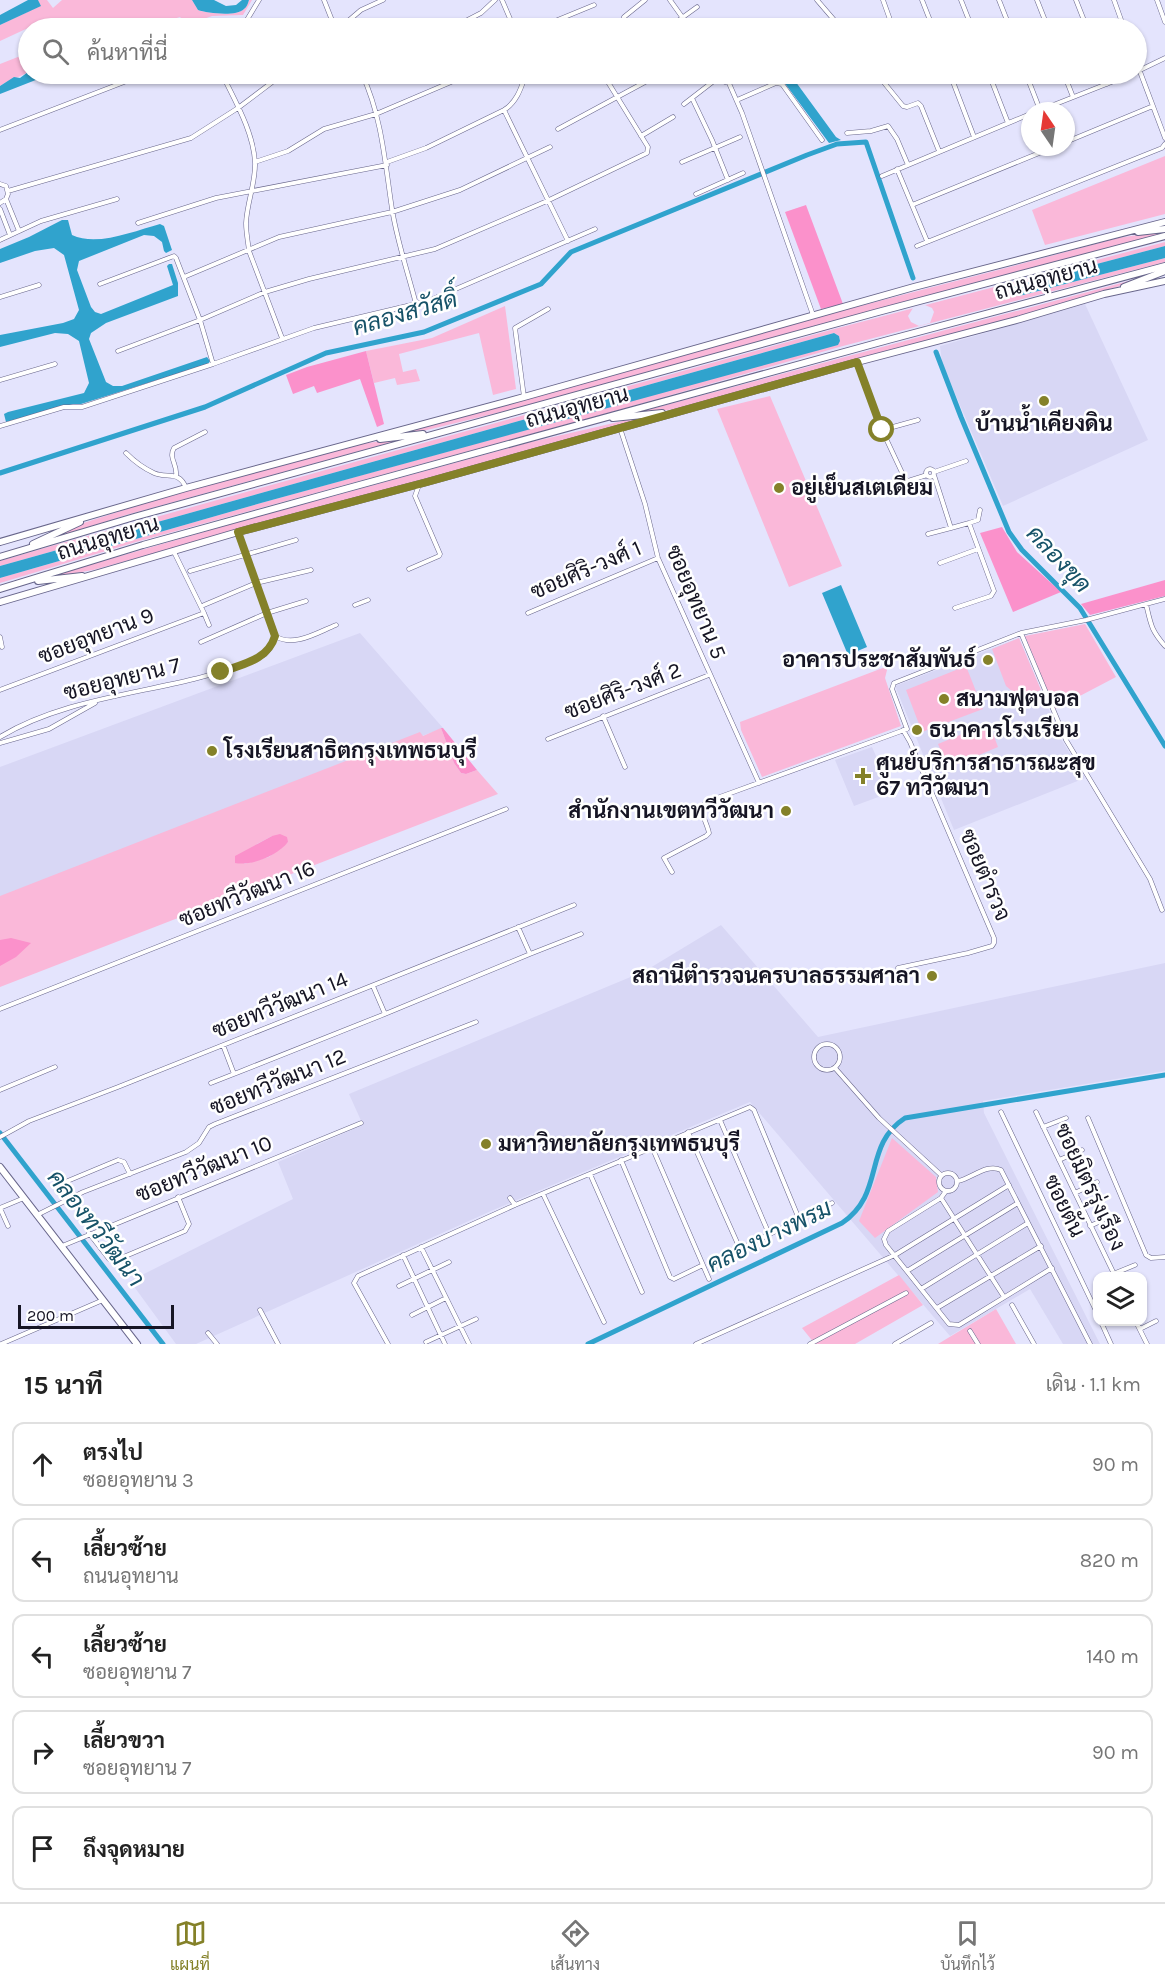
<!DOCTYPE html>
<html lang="th">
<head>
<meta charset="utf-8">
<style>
  :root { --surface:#fff; --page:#f2f2f2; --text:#222; --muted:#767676; --line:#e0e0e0; --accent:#848129 }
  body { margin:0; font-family:Karla,Sarabun,sans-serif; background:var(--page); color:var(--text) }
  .controls { position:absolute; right:18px; bottom:18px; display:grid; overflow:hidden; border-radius:12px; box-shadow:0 2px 4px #0004 }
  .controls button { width:54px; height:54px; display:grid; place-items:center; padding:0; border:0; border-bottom:2px solid var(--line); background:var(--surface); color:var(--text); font:30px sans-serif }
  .compass { position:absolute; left:1021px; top:102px; width:54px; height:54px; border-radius:50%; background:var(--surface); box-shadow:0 2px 4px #0004; rotate:347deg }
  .scale { position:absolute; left:18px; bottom:15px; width:156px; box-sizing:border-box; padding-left:6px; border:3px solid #161524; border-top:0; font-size:16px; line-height:21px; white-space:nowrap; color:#161524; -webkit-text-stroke:4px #fff; paint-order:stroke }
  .stop { position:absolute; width:18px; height:18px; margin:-14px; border:4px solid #848129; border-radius:50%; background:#fff }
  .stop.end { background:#848129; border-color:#fff; box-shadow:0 2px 6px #0008 }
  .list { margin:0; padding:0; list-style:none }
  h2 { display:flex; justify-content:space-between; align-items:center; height:78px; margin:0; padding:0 24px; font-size:26px }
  h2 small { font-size:20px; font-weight:400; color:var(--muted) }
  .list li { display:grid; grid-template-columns:39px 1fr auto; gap:18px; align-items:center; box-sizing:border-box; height:84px; margin:0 12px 12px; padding:0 12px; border:2px solid var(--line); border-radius:12px }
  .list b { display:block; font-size:22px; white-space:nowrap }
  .list p { margin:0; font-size:20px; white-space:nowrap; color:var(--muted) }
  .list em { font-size:20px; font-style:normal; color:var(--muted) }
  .icon { flex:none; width:33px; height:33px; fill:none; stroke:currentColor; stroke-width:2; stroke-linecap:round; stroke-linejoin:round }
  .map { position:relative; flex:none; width:1165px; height:1344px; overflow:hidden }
  .search { position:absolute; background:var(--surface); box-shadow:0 2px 4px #0004; left:18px; right:18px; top:18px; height:66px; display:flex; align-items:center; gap:15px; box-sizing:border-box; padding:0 21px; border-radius:33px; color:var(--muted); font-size:22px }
  .sheet { height:558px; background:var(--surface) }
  nav { display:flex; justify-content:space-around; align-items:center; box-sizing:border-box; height:84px; border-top:2px solid var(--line); background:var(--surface); font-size:16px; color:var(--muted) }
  nav a { display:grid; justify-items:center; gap:3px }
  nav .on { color:var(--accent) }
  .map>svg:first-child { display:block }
</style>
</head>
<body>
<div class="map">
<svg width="1165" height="1344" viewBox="0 0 1165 1344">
  <rect width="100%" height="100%" fill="#e4e4fd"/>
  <path fill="#d8d7f5" d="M1085 304 1148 440 1003 506 942 363 940 346Z
    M360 633 443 728 0 897V767Z
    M1019 638 1061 739 1085 778 954 830 895 686Z
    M872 747 892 792 854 806 835 760Z
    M721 925 818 1037 1165 963V1071L983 1101 984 1113 1100 1344H1063L1030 1289 950 1336 750 1102 491 1211 196 1344H176L130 1281 293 1199 278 1162 363 1125 349 1094 645 971Z"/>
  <path fill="#fab8d9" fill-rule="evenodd" d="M38 0H47L53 8 62 0H192L198 10C207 13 236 17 244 9 247 7 248 3 249 0H252L243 15 212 16 178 28H164L184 21 180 17 157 24 154 22 139 28H28L0 41V25L40 6Z
    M28 53V72C19 78 9 79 0 86V64Z
    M1165 156V214L1045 245 1032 210Z
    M1164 231V233L513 409 419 432 395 435 810 319 1002 269 1118 238Z
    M1165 242V246L1017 285 1014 287V294L1019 296 1165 258V262L843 346 608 413 136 542 0 583V578L261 503 739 371 840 341 839 336 834 333 0 566V561L55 545 838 328Z
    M1147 276V277C1113 289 1078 298 1043 310L681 408 640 414V412Z
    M505 306 516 389 493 395 479 333 399 354 403 372 416 369 420 381 397 385 395 378 374 383 366 351 432 338Z
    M770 396 842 566 789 587 717 409Z
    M640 417V420L93 570 59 576 58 574 228 525 527 443Z
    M396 439V441L126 515 64 535 58 534 74 526 177 493 361 444Z
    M1085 624 1116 677 1055 709 1025 636Z
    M1019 638 1041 690 1020 698 1006 686 992 649Z
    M888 666 885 678 901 726 762 777 741 730 740 722Z
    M966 666 983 709 922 732 906 690Z
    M989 723 998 747 948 768 938 744Z
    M441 728 454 763 461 773 466 774 477 770 498 794 0 987V896L420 732 423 736ZM272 836 288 842 269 857 244 864 257 844Z
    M892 1138 936 1177 938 1192 875 1238 859 1221Z
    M899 1275 923 1305 855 1344H815L802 1328Z
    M996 1309 1016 1344H938Z"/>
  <path fill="#fb91cb" d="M806 205 843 304 821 309 785 212Z
    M366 351 384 424 377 427 360 379 317 393 314 386 293 394 286 375 307 367Z
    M1002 527 1017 552 1061 592 1013 612 980 533Z
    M1165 580V596L1090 615 1081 604Z
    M441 728H443L477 770 466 774 461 773 454 763Z
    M280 834 287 837 288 842C277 856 252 866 235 863V856L272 836Z
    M11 938 31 943 16 957 0 966V940Z"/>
  <path fill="#30a3cd" d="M28 0H38L41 6 0 25V15Z
    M192 0H214L226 6 236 5 242 0H249C248 3 247 7 244 9 236 17 207 13 198 10Z
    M28 72V74H51L0 94V86L14 77 20 78Z
    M778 74H790L836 137 841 140 829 143Z
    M62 220H68L72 235C97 247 134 231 160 224L164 226 172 250 166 253 164 251 162 242 154 236 144 235 79 261 77 270 91 307 95 312 101 314 173 285 167 266 169 264H172L178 283V296L106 323 91 333 89 339 106 382 113 386H122L207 357 210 361 208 364 81 404H73L6 422 4 414 8 412 84 393 89 383 79 341 68 334 55 333 0 347V335L63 323 74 319 79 310 64 255 54 248 35 251 0 263V249L29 237Z
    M1165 246V258L1019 296 1014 294V287L1017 285Z
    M834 333 839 336 840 341 838 345 261 503 0 578V566Z
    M841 585 867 647 848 655 822 593Z"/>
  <path fill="#e4e4fd" d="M925 305 932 308 934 312 930 323 919 326 911 322 908 316 913 308Z"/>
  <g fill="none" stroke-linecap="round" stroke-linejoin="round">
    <path stroke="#30a3cd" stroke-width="5" d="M936 352 961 417 1009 532 1022 550 1080 608 1165 746
      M0 473 205 407 326 353 424 332 541 284 571 252 807 155 837 144 866 142 913 278
      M0 1133 163 1344
      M588 1344 842 1223C886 1193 862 1146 905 1118L1165 1075"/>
    <g stroke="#68668b" stroke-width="5">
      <path id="street" d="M324 0 335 28
        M502 0 514 28
        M670 0 690 28
        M817 0 841 28
        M883 0 893 28
        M922 0 933 28
        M961 0 972 28
        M999 0 1010 28
        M1037 0 1048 28
        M1076 0 1087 28
        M1114 0 1124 28
        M1157 0 1165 22
        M624 17 645 0
        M242 28 259 0
        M340 28 361 10 383 0
        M452 28 481 13 495 0
        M542 28 555 21 594 5
        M668 28 697 7
        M1136 61 1165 138
        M1136 72 1165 58
        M222 74C235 101 253 131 255 162 256 182 247 202 246 223 246 232 248 242 249 251L282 338
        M362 74C382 117 385 163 392 209 397 241 408 273 416 304
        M538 74H547
        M719 74 720 80 725 82 731 79 730 74
        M877 74 903 106 907 107 918 103 921 106 939 151
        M950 74 974 137
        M989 74 1008 123
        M1026 74 1040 110
        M1064 74 1073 97
        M1103 74 1107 84
        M665 75 667 74
        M728 81 742 113 813 315
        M692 98 712 140 728 180
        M737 100 776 83 782 84 822 140
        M684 104 719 77
        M504 110 568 241
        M1038 111 1132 74
        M558 129 647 81
        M0 130 145 74
        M847 133 871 131 888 126 897 139 908 165
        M641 136 673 117
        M1066 142 1153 106
        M255 162 288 151 324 129 376 114 470 74
        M387 162 426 148 504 110C517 102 521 88 526 74
        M682 162 740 137
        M897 169 927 241
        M882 176 1030 114
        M0 184 6 186 8 194 6 199 0 203
        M8 191 191 138 238 108 283 74
        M696 194 743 173
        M6 199 19 231
        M912 205 1054 147
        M0 209 10 235
        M138 223 216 198 387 165
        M0 240 41 221 117 199
        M917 246 1162 148 1165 144
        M184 277 279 237 392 212 460 190 550 147
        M100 284 174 256 176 258 200 320 213 364
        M0 297 39 285
        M118 351 200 320 265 292 309 279 435 249 547 201 647 153 648 147 603 74
        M857 362 882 430 905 479 908 481 927 475
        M0 380 55 364
        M524 397 515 328 548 309
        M0 426 64 407H82L213 364 314 328 428 301 595 229
        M620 428 645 504 658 558 759 783
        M882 430 918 420
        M126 453C134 461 143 468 154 473 167 479 179 470 186 488
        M926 473a4 4 0 1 1 8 0a4 4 0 1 1-8 0Z
        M934 472 966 461
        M934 475 951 528 969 523 994 591 991 596 955 608
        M176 476C178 465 168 458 174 448L205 432
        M969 523 978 520 980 510
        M928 534 951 528
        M940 563 978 549
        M409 569 439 556 440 554 415 496 419 485
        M190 571 296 540
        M1146 604C1151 625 1151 630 1165 646
        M204 605 256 583 311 570
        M355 605 368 600
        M204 613 209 625
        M528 613 658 558
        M1021 633 1066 740 1150 879 1162 910
        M275 636C294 648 318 632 336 625
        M0 637 2 647
        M201 642 267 613 306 601
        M0 690 204 613 174 552
        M603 716 625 767
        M0 737C58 702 129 695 194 679 213 674 247 666 264 655 270 650 273 643 275 636L238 532
        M548 739 709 675
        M0 743 49 729 95 703
        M672 872 664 858 706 836 709 833C707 822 698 812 706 802L907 729 892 689 894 683 1021 633 1086 620 1165 599
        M530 954 581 934
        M898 968 968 953 992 946 994 943V938L910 742 903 730
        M373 986 385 1014
        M0 1009 506 809
        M814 1057a13 13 0 1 1 26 0a13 13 0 1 1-26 0Z
        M223 1045 234 1074 385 1014 530 954 518 927
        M835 1068 879 1118 941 1175
        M211 1083 234 1074
        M0 1090 55 1067
        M1001 1112 1098 1315
        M1036 1112 1115 1276
        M1088 1118 1146 1255 1151 1258 1165 1257
        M720 1120 769 1234
        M1043 1127 1066 1118
        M688 1132 740 1249 832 1203
        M0 1137 29 1121 118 1087 574 905
        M652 1147 709 1279
        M621 1160 670 1277 674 1279 703 1265
        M1059 1160 1082 1150
        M939 1182a9 9 0 1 1 18 0a9 9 0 1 1-18 0Z
        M590 1174 642 1292
        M958 1181C972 1178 987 1163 1001 1170L1090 1344
        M58 1185 118 1160 124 1162 130 1174
        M946 1191 941 1198 888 1231 884 1239 886 1245 949 1324 959 1325 1052 1268
        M1075 1193 1097 1182
        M543 1194 604 1322
        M510 1198 515 1205
        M941 1198 1004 1297
        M0 1208 24 1198
        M0 1208 8 1226
        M37 1215 83 1192 186 1152 199 1143 209 1127 215 1124 476 1022
        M1090 1226 1114 1215
        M89 1233 109 1259 121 1258 185 1231 189 1224 178 1197
        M62 1246 361 1123
        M421 1247 469 1344
        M403 1255 445 1344
        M907 1271 1018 1203
        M1113 1274 1135 1265
        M399 1286 449 1262
        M921 1289 1028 1223
        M1012 1305 1034 1344
        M937 1308 1041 1246
        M260 1310 278 1344
        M412 1315 446 1298
        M1101 1322 1111 1344
        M1136 1322 1147 1344
        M1140 1329 1156 1321
        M970 1331 978 1344
        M208 1333 217 1344
        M426 1342 476 1319
        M1 1344 103 1300
        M388 1344 354 1283 358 1276 515 1205 750 1107 754 1110 799 1219
        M696 1344 895 1255 1009 1185
        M810 1344 906 1293
        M895 1344 931 1323"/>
    </g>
    <g stroke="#68668b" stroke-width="8">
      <path id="secondary" d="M1138 232 1165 229
        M1124 287 1165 271
        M613 418 662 413
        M380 439 423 434
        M0 542 186 488 524 397 914 287 1165 222
        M33 544 80 522
        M0 557 134 517 878 312 1165 236
        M38 581 82 576
        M0 589 143 545 334 492 888 340 1165 266
        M0 602 238 532 427 482 857 362 1020 319 1104 294 1165 281
        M0 1167 137 1344"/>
    </g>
    <use href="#street" stroke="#fff" stroke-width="4"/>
    <use href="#secondary" stroke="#fff" stroke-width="6"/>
  </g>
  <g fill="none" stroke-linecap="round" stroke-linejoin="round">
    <path stroke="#848129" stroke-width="8" d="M221 672C243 664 268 660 275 636L238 532 427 482 857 362 882 430"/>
  </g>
  <g fill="#848129" stroke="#fff" stroke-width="2">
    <circle cx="1044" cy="401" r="6"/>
    <circle cx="779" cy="488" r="6"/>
    <circle cx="988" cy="660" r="6"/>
    <circle cx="944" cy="699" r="6"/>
    <circle cx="917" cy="730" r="6"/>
    <circle cx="212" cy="751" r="6"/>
    <path d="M860 767h6v6h6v6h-6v6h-6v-6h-6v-6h6z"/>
    <circle cx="786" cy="811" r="6"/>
    <circle cx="932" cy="976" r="6"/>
    <circle cx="486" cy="1144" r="6"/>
  </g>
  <g text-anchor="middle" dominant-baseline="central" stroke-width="5" stroke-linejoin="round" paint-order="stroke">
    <g font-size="22" fill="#161524" stroke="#fff">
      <text transform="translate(1046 279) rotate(-15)">ถนนอุทยาน</text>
      <text transform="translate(577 407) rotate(-15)">ถนนอุทยาน</text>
      <text transform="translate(108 538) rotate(-17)">ถนนอุทยาน</text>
      <text transform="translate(586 570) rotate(-23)">ซอยศิริ-วงศ์ 1</text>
      <text transform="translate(696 602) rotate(67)">ซอยอุทยาน 5</text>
      <text transform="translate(96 636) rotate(-21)">ซอยอุทยาน 9</text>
      <text transform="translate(122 679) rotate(-14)">ซอยอุทยาน 7</text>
      <text transform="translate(623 691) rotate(-21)">ซอยศิริ-วงศ์ 2</text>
      <text transform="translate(985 875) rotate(67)">ซอยตำรวจ</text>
      <text transform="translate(247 894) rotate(-22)">ซอยทวีวัฒนา 16</text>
      <text transform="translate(280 1005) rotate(-22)">ซอยทวีวัฒนา 14</text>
      <text transform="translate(278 1082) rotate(-22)">ซอยทวีวัฒนา 12</text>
      <text transform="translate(204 1169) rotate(-22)">ซอยทวีวัฒนา 10</text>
      <text transform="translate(1090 1187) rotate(65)">ซอยมิตรรุ่งเรือง</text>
      <text transform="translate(1064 1206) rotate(64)">ซอยตัน</text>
    </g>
    <g font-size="22" font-weight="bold" fill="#161524" stroke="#fff" text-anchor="start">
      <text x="1044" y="424" text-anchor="middle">บ้านน้ำเคียงดิน</text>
      <text x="791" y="488">อยู่เย็นสเตเดียม</text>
      <text x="976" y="660" text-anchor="end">อาคารประชาสัมพันธ์</text>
      <text x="956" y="699">สนามฟุตบอล</text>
      <text x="929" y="730">ธนาคารโรงเรียน</text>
      <text x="224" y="751">โรงเรียนสาธิตกรุงเทพธนบุรี</text>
      <text x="876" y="763">ศูนย์บริการสาธารณะสุข<tspan x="876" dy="25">67 ทวีวัฒนา</tspan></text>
      <text x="774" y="811" text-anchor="end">สำนักงานเขตทวีวัฒนา</text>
      <text x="920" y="976" text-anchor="end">สถานีตำรวจนครบาลธรรมศาลา</text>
      <text x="498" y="1144">มหาวิทยาลัยกรุงเทพธนบุรี</text>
    </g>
    <g font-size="24" font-style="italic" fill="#165268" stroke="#fff">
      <text transform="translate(405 313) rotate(-16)">คลองสวัสดิ์</text>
      <text transform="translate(1059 559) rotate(47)">คลองขุด</text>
      <text transform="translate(96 1228) rotate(52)">คลองทวีวัฒนา</text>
      <text transform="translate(769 1236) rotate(-26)">คลองบางพรม</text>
    </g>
  </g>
</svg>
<div class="controls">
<button><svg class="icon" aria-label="layers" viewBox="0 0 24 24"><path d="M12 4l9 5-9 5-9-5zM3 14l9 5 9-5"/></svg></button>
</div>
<svg class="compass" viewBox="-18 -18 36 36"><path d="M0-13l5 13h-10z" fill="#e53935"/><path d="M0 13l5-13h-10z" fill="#767676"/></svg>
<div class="scale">200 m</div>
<div class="stop" style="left:882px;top:430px"></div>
<div class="stop end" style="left:221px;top:672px"></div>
<div class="search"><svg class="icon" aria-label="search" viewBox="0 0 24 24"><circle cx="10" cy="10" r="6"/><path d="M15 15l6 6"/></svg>ค้นหาที่นี่</div>
</div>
<section class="sheet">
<h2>15 นาที<small>เดิน · 1.1 km</small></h2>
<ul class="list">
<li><svg class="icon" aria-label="ahead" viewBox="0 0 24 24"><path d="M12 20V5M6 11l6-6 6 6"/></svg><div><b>ตรงไป</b><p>ซอยอุทยาน 3</p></div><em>90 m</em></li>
<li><svg class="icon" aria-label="left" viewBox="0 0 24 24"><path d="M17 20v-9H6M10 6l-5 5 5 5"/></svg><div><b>เลี้ยวซ้าย</b><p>ถนนอุทยาน</p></div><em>820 m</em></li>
<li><svg class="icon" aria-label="left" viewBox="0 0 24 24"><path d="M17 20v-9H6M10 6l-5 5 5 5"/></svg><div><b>เลี้ยวซ้าย</b><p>ซอยอุทยาน 7</p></div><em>140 m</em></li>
<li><svg class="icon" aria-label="right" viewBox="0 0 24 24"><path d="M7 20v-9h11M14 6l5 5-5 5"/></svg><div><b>เลี้ยวขวา</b><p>ซอยอุทยาน 7</p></div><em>90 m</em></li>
<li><svg class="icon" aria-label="arrive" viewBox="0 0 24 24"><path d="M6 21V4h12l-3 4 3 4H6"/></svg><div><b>ถึงจุดหมาย</b></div></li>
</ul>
</section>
<nav>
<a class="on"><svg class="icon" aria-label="map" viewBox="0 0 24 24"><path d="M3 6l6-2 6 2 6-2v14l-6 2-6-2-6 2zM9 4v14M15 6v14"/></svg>แผนที่</a>
<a><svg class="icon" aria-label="directions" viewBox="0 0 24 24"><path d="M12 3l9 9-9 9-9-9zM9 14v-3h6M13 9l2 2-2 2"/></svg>เส้นทาง</a>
<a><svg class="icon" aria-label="saved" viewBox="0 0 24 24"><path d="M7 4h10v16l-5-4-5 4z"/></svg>บันทึกไว้</a>
</nav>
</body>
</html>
